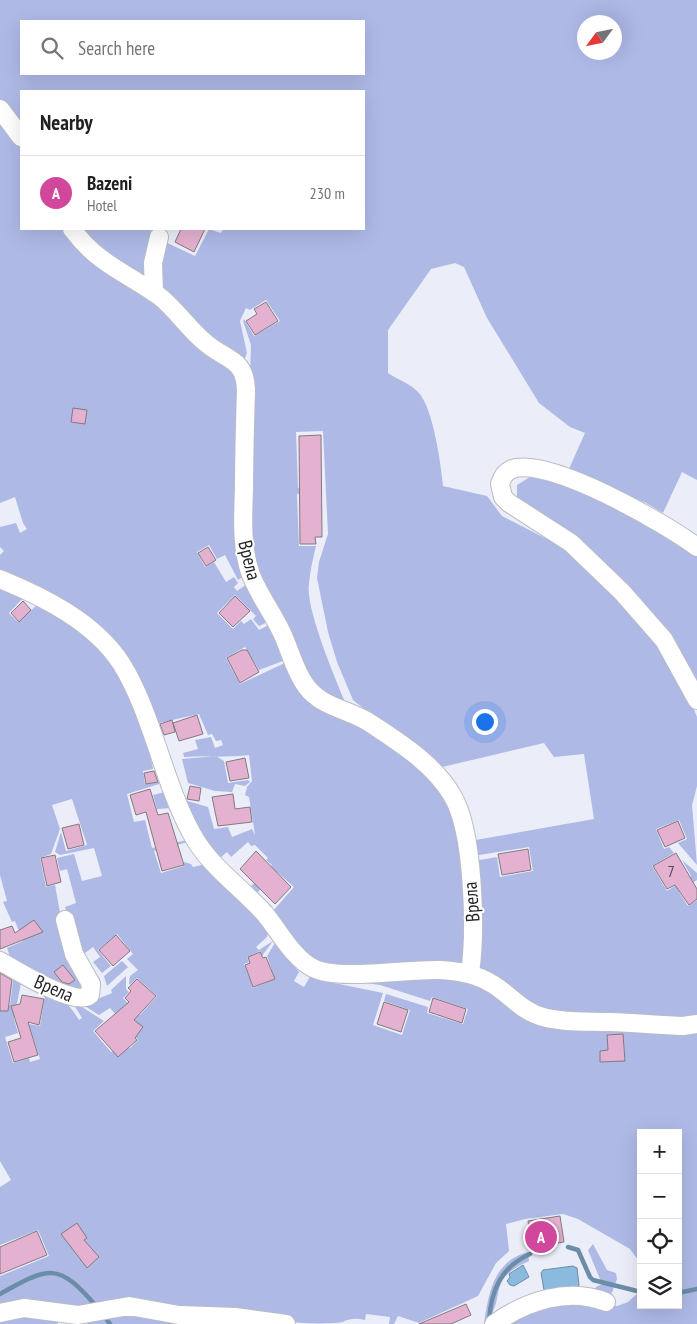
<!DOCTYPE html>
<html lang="en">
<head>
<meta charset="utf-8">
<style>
  :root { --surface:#fff; --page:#f6f6f6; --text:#202124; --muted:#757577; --line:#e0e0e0; --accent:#aa1a54 }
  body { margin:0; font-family:"PT Sans Narrow",sans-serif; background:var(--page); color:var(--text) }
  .controls { position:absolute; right:15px; bottom:15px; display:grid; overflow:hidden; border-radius:0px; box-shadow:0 5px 20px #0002 }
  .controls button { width:45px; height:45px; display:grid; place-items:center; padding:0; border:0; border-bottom:1px solid var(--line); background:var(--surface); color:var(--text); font:25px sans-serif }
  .compass { position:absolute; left:577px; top:15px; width:45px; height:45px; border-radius:50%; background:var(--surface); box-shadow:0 5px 20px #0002; rotate:237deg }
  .you { position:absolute; left:484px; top:721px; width:18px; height:18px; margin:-12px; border:4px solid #fff; border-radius:50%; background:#1a73e8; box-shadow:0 0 0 8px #1a73e833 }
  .badge { display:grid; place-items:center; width:32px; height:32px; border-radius:50%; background:var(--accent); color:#fff; font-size:16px; font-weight:700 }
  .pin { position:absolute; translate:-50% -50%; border:2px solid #fff; box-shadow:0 1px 5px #0006 }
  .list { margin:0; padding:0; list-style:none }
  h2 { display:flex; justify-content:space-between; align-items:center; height:65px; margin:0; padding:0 20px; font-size:21px }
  h2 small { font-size:16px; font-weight:400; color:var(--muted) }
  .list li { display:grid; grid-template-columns:32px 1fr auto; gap:15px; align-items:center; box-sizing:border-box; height:75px; padding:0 20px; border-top:1px solid var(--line) }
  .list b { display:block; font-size:19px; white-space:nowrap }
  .list p { margin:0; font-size:16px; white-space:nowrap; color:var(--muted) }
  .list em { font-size:16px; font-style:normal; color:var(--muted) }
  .icon { flex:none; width:28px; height:28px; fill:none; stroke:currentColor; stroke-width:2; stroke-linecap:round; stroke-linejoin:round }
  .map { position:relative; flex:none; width:697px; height:1324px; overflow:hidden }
  .search { position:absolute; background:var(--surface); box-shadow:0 5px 20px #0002; left:20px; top:20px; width:345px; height:55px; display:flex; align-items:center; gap:12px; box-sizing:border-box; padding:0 18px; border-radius:0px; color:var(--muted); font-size:19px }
  .panel { position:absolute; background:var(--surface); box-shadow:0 5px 20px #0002; left:20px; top:90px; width:345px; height:140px; border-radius:0px }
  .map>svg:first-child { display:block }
</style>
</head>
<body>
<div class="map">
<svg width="697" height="1324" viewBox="0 0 697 1324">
  <rect width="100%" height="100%" fill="#ebeef8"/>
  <path fill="#aeb9e6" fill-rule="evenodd" d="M0 0H697V480L682 472 663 513 646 503 569 469 585 433 570 427 539 403 487 318 464 267 455 263 431 269 388 330V373C398 380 410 383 418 392 433 407 441 464 443 486L487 496 502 516 566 549 602 581 658 645 689 697 697 717V786L692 805 697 865 678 843 687 839 679 820 656 829 664 849 669 847 674 853 652 866 667 891 691 876 682 860 697 873V880L679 892 688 906 697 900V1324H503L539 1306 582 1302 617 1306 628 1302 641 1290V1305H678V1133H641V1264L630 1249 578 1219 563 1214 525 1219 506 1224 509 1251 496 1263 478 1296 419 1323 398 1316 394 1324H389L390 1317 366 1314 365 1320C346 1316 348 1323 334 1323 314 1324 295 1323 274 1320L96 1310H0V1276L49 1256 38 1230 0 1245V1187L11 1180 0 1161V1004L10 1005 14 973 22 978 14 1019 18 1033 5 1037 13 1063 29 1058 30 1062 40 1059 29 1024 40 1026 46 989C62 997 70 1005 79 1020L82 1018 71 1000 104 1021 93 1031 111 1052 123 1042 130 1048 138 1040 110 1008 99 1015 83 1005 112 993 111 990 126 976V989L129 992 123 998 140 1015 157 996 137 978 130 985 129 983 130 976 138 970 127 959 133 954 117 934 98 950 111 966 102 973 93 962 100 957 93 947 81 956 100 979 101 988 76 950 65 907 76 903 67 869 60 871 57 858 74 854 82 881 102 876 94 848 60 855 55 852 61 832 66 851 87 845 72 799 52 805 60 829 51 854 40 858 46 887 55 885 61 918 86 994 12 963 7 948 23 941 15 921 12 922 3 902 7 901 0 875V589L23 598 9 613 18 622 37 605C65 618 96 639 113 664 131 691 148 738 153 769L143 771 145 784 159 782V784L127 794 134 822 145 820 152 848 187 840 188 842 154 851 161 873 184 866V862L191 864 193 867 206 864 259 918 268 932 267 937 256 947 259 950 273 941 262 956 260 951 247 957 249 962 244 964 253 988 275 979 267 956 275 943 299 972 294 981 304 987 311 975 334 983 383 993 373 1025 402 1035 410 1010 384 1001 386 994 428 1007 427 1013 463 1024 468 1009 432 997 430 1001 380 985 359 982 481 970 478 965 474 861 497 857 500 877 533 871 529 847 473 856 470 841 594 819 584 754 554 757 544 743 438 768 353 700 337 662 328 632 317 578 319 562 328 534 323 431 296 432 298 488H308V493L297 494 299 546H316C313 559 310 571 309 584 305 607 335 678 345 702L331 699 311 682 264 587 249 546 250 376 251 345 243 321 244 319 254 336 280 321 266 300 250 310 246 308 240 321 247 353 245 358C226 360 174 306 159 291L161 240 195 256 209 229 221 233 223 229H364V91H21V131L0 101ZM21 21H364V74H21ZM584 22H614V52H584Z
    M0 117 21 148V229H67L237 369 248 574 238 580 225 555 217 559 209 545 197 552 205 567 214 562 226 582 234 577 238 583 234 587 237 591 247 584 272 620 259 626 253 619 256 616 235 595 217 613 233 629 241 621 244 624 251 619 259 630 273 623 288 659 259 670 245 647 226 658 240 684 289 661 292 669 394 745 452 800 464 860 465 962C452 967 337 969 323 964 301 958 285 929 272 912L294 887 277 872 255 895 249 888 272 865 266 860 268 858 255 845 251 846 248 842 231 857 227 852 220 858 199 834 184 800 208 807 214 829 228 827 232 837 252 829 255 835 249 797 245 795 247 787 252 781 249 755C227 758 207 755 184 757L183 753 198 749 195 740 211 737 215 748 223 745 221 740 216 741 212 734 208 735 199 714 155 724 126 658 0 571V555L4 551 0 547V527L16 523 20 533 27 529 23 523 15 497 0 503Z
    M76 229H158L150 285Z
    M530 477 557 483 629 512 697 555V683L670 635 522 503 517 497V485Z
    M216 756 224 761 228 783 248 780 250 782 245 786 235 784 232 792 215 791 188 783 182 759Z
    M165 792 172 808 157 809 153 795Z
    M122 961 128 967 107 986 104 976Z
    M593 1244 607 1270 616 1273 617 1279 611 1295 594 1292 596 1287 602 1284 588 1250Z
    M528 1252 529 1261C483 1281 509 1300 484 1323 489 1291 494 1261 528 1252Z
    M123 1310 211 1324H88L86 1322Z
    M0 1317H58V1324H0Z"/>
  <path fill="#8bbadf" stroke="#6c8da8" d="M523 1265 529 1277 514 1286 510 1285 507 1281 510 1277 509 1274Z
    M573 1266 577 1268 579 1285 577 1288 547 1292 544 1290 541 1273 543 1270Z"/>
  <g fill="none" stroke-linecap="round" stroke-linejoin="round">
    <path stroke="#6c8da8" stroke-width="4.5" d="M568 1247 578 1250 590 1277 593 1280 641 1292
      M678 1293 697 1289
      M0 1294C50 1266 58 1262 97 1307
      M103 1315 110 1324
      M489 1321C491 1290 501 1267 530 1254"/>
  </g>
  <path fill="#e5b1d0" stroke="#83797f" d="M181 229H205L194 252 175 242Z
    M266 302 278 321 255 335 246 321 257 314 254 309Z
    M73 408 87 410 85 424 71 422Z
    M321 435 322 537H315L316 544H300L299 436Z
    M208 547 216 560 206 566 198 553Z
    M235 596 250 611 233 627 219 613Z
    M23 601 31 610 19 622 11 613Z
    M242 650H247L259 672 240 683 227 658Z
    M197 715 203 734 179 741 173 723Z
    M172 720 175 732 164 735 160 724Z
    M245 758 249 778 230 781 226 762Z
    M154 771 158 782 146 784 144 773Z
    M190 786 201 788 199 801 187 799Z
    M150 789 158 815 168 813 184 865 162 871 146 812 136 815 130 795Z
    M233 794 235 809 250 807 252 822 218 826 212 797Z
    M678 821 685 838 665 847 657 830Z
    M79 824 84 845 68 849 62 828Z
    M528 849 531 870 502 875 498 854Z
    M256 851 291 887 275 904 240 869Z
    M676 853 697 889V899L689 905 675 885 667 889 653 866Z
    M55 855 61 882 47 886 41 858Z
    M34 920 43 932 0 949V930L12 926 15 933Z
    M116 935 130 951 113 966 99 950Z
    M260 952 263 958 266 957 275 979 253 987 245 965 250 963 248 957Z
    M63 965 75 980 69 984 62 982 54 972Z
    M0 973 12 980 8 1011H0Z
    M137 979 156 996 134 1020 143 1027 135 1038 137 1040 118 1057 95 1031 129 1002 125 998 131 991 128 988Z
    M22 995 44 999 39 1025 28 1022 38 1055 14 1062 8 1042 21 1038 11 1006 20 1004Z
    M433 998 466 1009 462 1023 429 1012Z
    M384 1002 408 1010 401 1032 377 1024Z
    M623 1034 625 1061 600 1062V1051L608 1050 607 1035Z
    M560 1216 564 1242 532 1247 528 1221Z
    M77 1223 87 1238 84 1240 99 1257 87 1268 61 1234Z
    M37 1231 47 1255 0 1274V1247Z
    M466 1304 471 1315 451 1324H419Z"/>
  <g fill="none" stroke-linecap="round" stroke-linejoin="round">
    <g stroke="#babcc6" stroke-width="20">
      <path id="minor" d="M0 109 21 137
        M72 229C98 264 125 272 159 296 177 310 189 330 207 344 228 361 245 359 246 390 245 423 244 456 244 489 243 517 241 548 251 575 259 595 272 612 281 631 290 649 294 670 306 686 322 708 349 709 370 723 400 743 433 763 452 795 474 831 476 931 470 973
        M154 293 153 263 159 237
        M697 547C666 524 549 456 512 469 505 472 502 477 500 484L503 497 509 503 571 543 622 592 664 640 697 700
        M0 579C44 597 94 622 121 663 152 712 163 782 192 834 208 865 242 888 265 914 279 931 293 958 313 968 338 981 407 969 439 970 459 971 477 974 494 985 511 996 523 1012 543 1017 565 1023 588 1021 611 1022 635 1023 659 1025 683 1026L697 1024
        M0 961C16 970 76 1008 90 995L91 984 74 954 65 920
        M0 1313 24 1308 78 1315 129 1306 179 1315 235 1317 286 1324
        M494 1324C526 1301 568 1287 606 1302"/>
    </g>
    <use href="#minor" stroke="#fff" stroke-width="18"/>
  </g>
  <g text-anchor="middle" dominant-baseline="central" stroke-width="4" stroke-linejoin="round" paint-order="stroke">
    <g font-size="16" fill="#544853">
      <text x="671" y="871">7</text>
    </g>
    <g font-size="19" fill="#242529" stroke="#fff">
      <text transform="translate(250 560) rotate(76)">Врела</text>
      <text transform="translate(471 902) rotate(-94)">Врела</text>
      <text transform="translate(54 988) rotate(23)">Врела</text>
    </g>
  </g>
</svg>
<div class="controls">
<button>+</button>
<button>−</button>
<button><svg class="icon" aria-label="locate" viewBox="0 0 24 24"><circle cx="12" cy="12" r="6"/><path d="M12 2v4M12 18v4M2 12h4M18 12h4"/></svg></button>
<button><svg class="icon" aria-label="layers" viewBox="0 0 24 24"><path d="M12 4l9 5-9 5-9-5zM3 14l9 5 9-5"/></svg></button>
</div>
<svg class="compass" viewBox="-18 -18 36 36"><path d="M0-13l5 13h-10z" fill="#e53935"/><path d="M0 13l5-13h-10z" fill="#757577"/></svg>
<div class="you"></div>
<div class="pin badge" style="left:541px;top:1237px;background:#d1479c">A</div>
<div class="search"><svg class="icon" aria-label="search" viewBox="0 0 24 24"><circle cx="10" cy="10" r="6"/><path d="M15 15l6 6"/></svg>Search here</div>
<section class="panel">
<h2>Nearby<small></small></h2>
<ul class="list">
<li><span class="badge" style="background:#d1479c">A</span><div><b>Bazeni</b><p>Hotel</p></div><em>230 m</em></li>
</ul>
</section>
</div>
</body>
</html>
